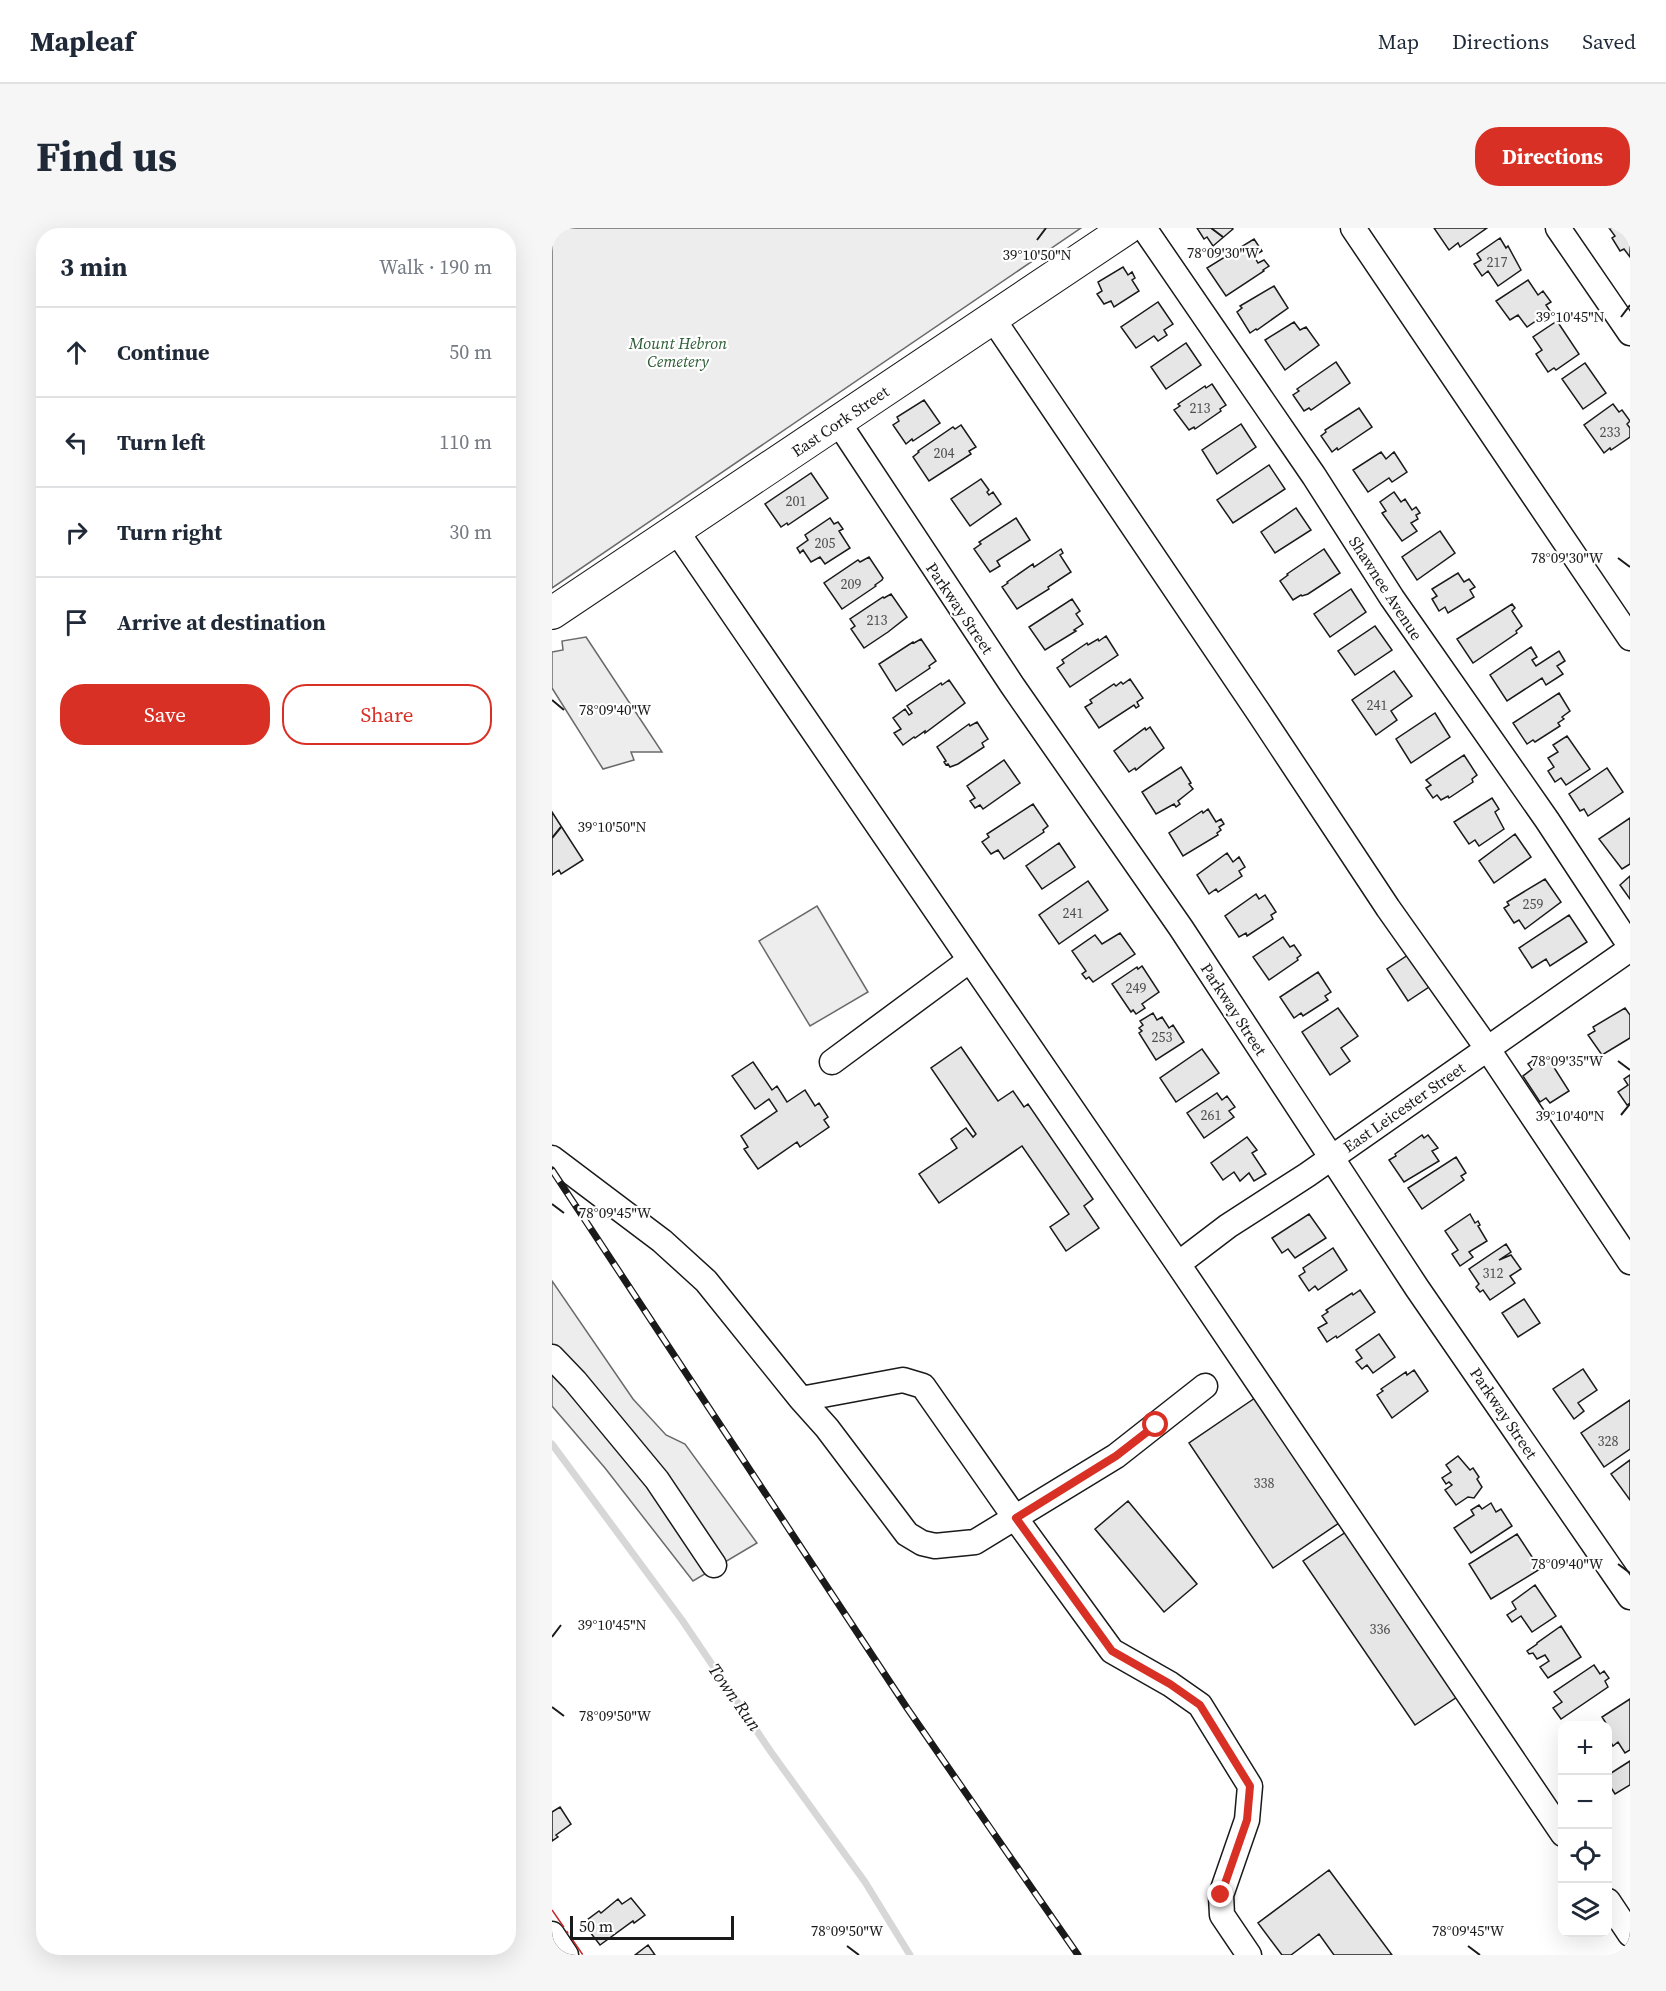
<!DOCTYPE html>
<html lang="en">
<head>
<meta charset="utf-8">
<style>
  :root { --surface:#fff; --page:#f6f6f7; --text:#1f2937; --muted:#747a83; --line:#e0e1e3; --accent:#d93025 }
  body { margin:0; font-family:"Source Serif 4",serif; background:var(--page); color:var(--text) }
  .controls { position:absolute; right:18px; bottom:18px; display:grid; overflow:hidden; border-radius:12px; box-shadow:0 6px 24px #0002 }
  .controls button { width:54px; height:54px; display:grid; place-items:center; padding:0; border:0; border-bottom:2px solid var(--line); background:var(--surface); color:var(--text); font:30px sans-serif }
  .scale { position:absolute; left:18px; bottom:15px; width:164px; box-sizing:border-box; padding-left:6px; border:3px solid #1a1a1a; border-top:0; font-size:16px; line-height:21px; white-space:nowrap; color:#1a1a1a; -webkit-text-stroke:4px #fff; paint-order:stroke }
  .stop { position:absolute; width:18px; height:18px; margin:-14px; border:4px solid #d93025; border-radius:50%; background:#fff }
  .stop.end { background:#d93025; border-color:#fff; box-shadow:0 2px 6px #0008 }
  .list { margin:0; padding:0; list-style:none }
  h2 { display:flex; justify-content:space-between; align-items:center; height:78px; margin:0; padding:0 24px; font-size:26px }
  h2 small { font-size:20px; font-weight:400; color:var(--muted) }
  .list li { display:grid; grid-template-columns:39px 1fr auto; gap:18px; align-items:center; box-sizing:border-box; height:90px; padding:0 24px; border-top:2px solid var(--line) }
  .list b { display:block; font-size:22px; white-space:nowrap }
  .list em { font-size:20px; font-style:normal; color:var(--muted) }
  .actions { display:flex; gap:12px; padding:18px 24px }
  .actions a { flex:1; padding:14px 0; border:2px solid var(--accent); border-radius:24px; text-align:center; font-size:21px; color:var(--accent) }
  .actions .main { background:var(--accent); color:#fff }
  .icon { flex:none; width:33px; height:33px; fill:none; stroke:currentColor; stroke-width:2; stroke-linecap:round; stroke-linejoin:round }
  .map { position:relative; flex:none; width:1078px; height:1727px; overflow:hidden; border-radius:24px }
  header { display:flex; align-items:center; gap:36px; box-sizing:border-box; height:84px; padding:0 30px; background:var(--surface); border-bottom:2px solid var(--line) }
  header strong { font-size:28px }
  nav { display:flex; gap:33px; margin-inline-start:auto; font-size:21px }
  .intro { display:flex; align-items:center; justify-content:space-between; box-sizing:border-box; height:144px; padding:0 36px }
  h1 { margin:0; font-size:42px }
  .button { padding:15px 27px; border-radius:24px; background:var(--accent); color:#fff; font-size:21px; font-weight:700 }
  main { display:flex; gap:36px; padding:0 36px }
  aside { flex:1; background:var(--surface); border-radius:24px; box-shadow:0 6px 24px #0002 }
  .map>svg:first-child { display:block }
</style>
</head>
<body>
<header>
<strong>Mapleaf</strong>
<nav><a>Map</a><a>Directions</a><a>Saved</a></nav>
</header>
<div class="intro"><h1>Find us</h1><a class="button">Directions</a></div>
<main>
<aside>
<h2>3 min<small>Walk · 190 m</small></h2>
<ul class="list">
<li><svg class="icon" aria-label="ahead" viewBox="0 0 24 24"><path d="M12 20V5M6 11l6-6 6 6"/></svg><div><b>Continue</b></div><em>50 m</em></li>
<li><svg class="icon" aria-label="left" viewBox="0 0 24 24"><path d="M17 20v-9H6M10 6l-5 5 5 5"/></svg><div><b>Turn left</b></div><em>110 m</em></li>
<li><svg class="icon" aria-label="right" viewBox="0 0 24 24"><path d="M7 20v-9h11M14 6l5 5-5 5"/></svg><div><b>Turn right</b></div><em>30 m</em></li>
<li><svg class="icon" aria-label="arrive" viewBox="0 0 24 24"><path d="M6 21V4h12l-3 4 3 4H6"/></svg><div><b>Arrive at destination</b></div></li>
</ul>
<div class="actions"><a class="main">Save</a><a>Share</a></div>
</aside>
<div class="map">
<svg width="1078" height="1727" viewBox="0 0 1078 1727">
  <rect width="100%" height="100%" fill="#fff"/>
  <path fill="#ededed" stroke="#6a6a6a" stroke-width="1.5" d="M0 0H529L0 360Z
    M34 409 110 524H79L82 532 51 541 0 460V424L11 422 10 413Z
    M265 678 316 764 258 798 207 713Z
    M0 1053 81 1171 114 1207 133 1216 205 1315 141 1353 53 1240 0 1178Z"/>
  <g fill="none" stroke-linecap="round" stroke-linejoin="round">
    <path stroke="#d7d7d7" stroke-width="7" d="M0 1216 130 1392 219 1524 313 1654 358 1727"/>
  </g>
  <path fill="#e6e6e6" stroke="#1a1a1a" stroke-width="1.5" d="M645 0H680L681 1 661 18 655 9 652 11Z
    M882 0H935L908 19 906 15 897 22Z
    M1057 0H1078V29L1072 21 1068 23 1060 10 1063 8Z
    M948 10 954 20 956 18 969 42 946 58 936 43 930 48 922 36 929 32 925 26Z
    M702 11 710 23 702 28 706 35 712 32 717 38 711 42 712 43 674 68 655 40Z
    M571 39 576 47 580 44 583 50 580 52 587 63 562 79 559 73 552 76 545 66 550 63 546 54Z
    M976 52 986 67 991 63 999 74 994 77 998 83 975 99 966 87 958 92 944 73Z
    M722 58 736 80 705 102 704 101 698 105 685 84 690 80 688 78Z
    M606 74 621 96 612 102 615 107 606 113 602 108 584 120 569 99Z
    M1005 93 1027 126 1004 142 1002 140 996 144 984 126 990 122 981 109Z
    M742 94 748 102 754 99 767 117 733 142 713 112Z
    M634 115 649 137 614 161 599 139Z
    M784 134 798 155 759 182 757 180 752 183 741 167 747 163 745 161Z
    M1033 135 1054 165 1031 181 1010 151Z
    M660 156 674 177 668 181 669 183 643 201 642 199 637 202 622 182 628 178 626 176 653 158 654 160Z
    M372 172 388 195 361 213 360 211 354 216 341 197 347 193 345 189Z
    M1061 176 1067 184 1070 182 1078 193 1075 196 1078 200V209L1059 222 1058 220 1052 225 1032 197Z
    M807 180 820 199 786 222 785 220 780 224 769 208 774 204 773 202Z
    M689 196 704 219 665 246 650 222Z
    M409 197 424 219 417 223 419 226 377 253 361 229 367 224 366 223 401 199 403 201Z
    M829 224 834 231 842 224 855 244 840 254 837 250 816 264 801 242Z
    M717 237 733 261 681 295 665 272Z
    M259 245 276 270 236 297 235 295 229 299 213 276Z
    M429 251 437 262 435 264 437 267 441 264 449 276 418 298 399 271Z
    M842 264 849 274 853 271 860 282 864 279 868 285 864 287 866 291 859 295 865 303 850 313 830 285 834 283 828 274Z
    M744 280 759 302 723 325 709 304Z
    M278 290 282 296 286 294 291 301 287 303 298 320 273 336 268 329 259 334 251 322 248 325 245 320 256 312 253 307Z
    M464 290 478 312 445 333 448 338 438 344 422 321 429 316 427 314Z
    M888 303 903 325 865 352 850 329Z
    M509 321 511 325 508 327 519 344 496 359 497 361 465 381 450 359 456 355 455 354 481 336 482 339Z
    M772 321 788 345 756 366 750 368 749 367 741 372 728 353 736 347 735 346Z
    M317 329 331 350 330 352 323 357 324 358 290 381 272 355 306 332 308 334Z
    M906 345 912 354 917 351 923 359 918 362 922 369 896 385 893 379 887 383 880 371 885 368 880 361Z
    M799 361 814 384 778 409 762 386Z
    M339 366 355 389 336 404 312 420 299 401 303 398 298 391 331 369 332 370Z
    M520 371 528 383 524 386 531 396 522 402 524 403 493 422 477 399Z
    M960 376 963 380 960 383 970 398 964 403 965 405 921 435 905 411Z
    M823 398 840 422 803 447 786 423Z
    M554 408 566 427 518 459 505 440 512 435 510 432 535 415 536 417 546 411 547 413Z
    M369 411 384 433 377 438 378 440 344 463 327 436 361 414 362 415Z
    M979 419 985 429 980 432 984 438 1007 423 1013 433 1005 438 1011 446 994 457 990 450 955 473 938 447Z
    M842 443 860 468 839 483 845 492 824 507 800 472Z
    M578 451 591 470 585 474 587 478 584 480 582 477 547 500 533 479 540 475 538 472 562 456 564 458 569 454 571 456Z
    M397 452 413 475 373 505V503L363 510 362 509 351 517 342 505 349 501 341 490 353 481 357 487 360 485 355 478 389 455 390 457Z
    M1007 465 1018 483 1010 489 1012 491 1006 495 1008 498 983 514 981 512 975 516 961 495Z
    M883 485 898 509 859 535 844 511Z
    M425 494 436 511 430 515 432 519 406 536 398 539 396 536 394 537 392 534 394 533 385 519 417 496 418 498Z
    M598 499 612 520 584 542 583 540 577 544 562 523 593 500 594 502Z
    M1015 508 1038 541 1014 557 1009 550 1003 554 996 543 1002 539 996 530 1006 524 1001 517Z
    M912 527 925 547 920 551 921 554 897 570 896 568 889 572 885 567 881 570 874 560 879 557 874 552Z
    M452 532 468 555 431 581 428 577 423 580 418 573 423 570 415 558Z
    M629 539 639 555 637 556 641 561 626 573 628 576 624 579 622 576 604 586 590 564Z
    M1055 540 1071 564 1036 588 1032 581 1028 583 1017 566Z
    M940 570 947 581 943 584 952 601 927 618 923 612 917 616 902 594Z
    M481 576 496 598 491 602 492 604 452 631 446 622 439 626 430 614 437 609 435 606Z
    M656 581 664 594 669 591 672 596 667 599 669 602 665 605 666 607 631 628 617 605 650 583 651 585Z
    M0 584 31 632 9 646 7 642 0 647Z
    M1078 590V636L1070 641 1047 611Z
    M963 606 979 629 942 655 927 633Z
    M507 615 523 639 490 661 474 638Z
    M675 625 681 634 687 629 693 639 687 643 690 648 666 664 664 661 657 666 645 647Z
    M1078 648V671L1068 657Z
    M993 651 1009 674 973 701 967 692 962 695 952 680 957 677 955 674Z
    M536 653 556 682 507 716 487 687Z
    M704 666 707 671 713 667 724 684 719 687 721 691 695 708 694 705 687 709 673 688Z
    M1017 687 1035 714 998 738 994 731 980 740 967 720Z
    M568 705 583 726 541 754 537 749 534 751 530 746 534 743 520 723 543 707 550 716Z
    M731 709 738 719 742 717 749 727 745 730 746 732 717 752 701 729Z
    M856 727 877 759 856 773 835 741Z
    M590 738 607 764 590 776 593 780 584 786 581 782 579 784 560 756 585 739 586 741Z
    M766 744 779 764 773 768 776 772 751 788 749 785 742 790 728 769Z
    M786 780 806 808 789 820 798 833 778 847 750 804Z
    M1073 780 1078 787V810L1050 827 1036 807 1043 803 1041 799Z
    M601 785 605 792 610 789 617 800 621 797 632 814 604 832 587 805 590 803 587 800 591 797 588 793Z
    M409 819 446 873 461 863 472 879 476 876 541 971 532 978 547 1000 514 1023 498 999 517 986 470 918 387 975 367 946 405 920 399 911 414 900 421 909 424 906 379 840Z
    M650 821 667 845 624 874 608 850Z
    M996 830 1017 863 998 875 994 870 988 874 971 848 980 841 976 836 983 831 987 836Z
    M201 834 220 862 225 858 235 874 253 862 263 878 267 875 276 889 272 892 277 899 248 919 245 914 206 941 192 921 196 919 189 908 225 883 217 871 203 881 180 848Z
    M1078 847V875L1075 877 1066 864 1076 857 1072 851Z
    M665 865 670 872 675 868 683 879 677 883 682 889 652 910 635 885Z
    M870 907 872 910 876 907 886 920 880 923 887 933 852 954 837 932 844 928 843 926Z
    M695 909 705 922 700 925 714 946 702 953 697 945 688 953 682 944 671 952 659 935Z
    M904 929 914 945 909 948 912 952 870 981 856 960Z
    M757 986 774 1010 743 1030 736 1021 730 1025 720 1010Z
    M918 986 923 995 926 993 928 997 926 998 935 1013 917 1024 921 1029 908 1038 900 1026 906 1022 893 1003Z
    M954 1016 959 1024 947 1032 959 1027 969 1041 958 1048 963 1055 938 1072 931 1062 928 1064 924 1059 927 1056 917 1041Z
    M781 1020 795 1042 766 1062 763 1058 757 1063 747 1048 753 1044 751 1040Z
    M808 1062 823 1084 785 1110 784 1108 775 1114 766 1100 775 1095 770 1088 776 1084 774 1082 800 1065 801 1067Z
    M972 1071 988 1095 966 1109 950 1085Z
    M827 1106 843 1129 821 1145 815 1137 810 1141 804 1134 810 1130 804 1122Z
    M1031 1141 1045 1162 1026 1175 1032 1183 1022 1191 1001 1161Z
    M862 1142 876 1163 840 1190 825 1167 831 1163 829 1161 854 1144 855 1147Z
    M703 1170 787 1295 721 1340 637 1215Z
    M1078 1172V1221L1052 1239 1029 1205Z
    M906 1228 918 1242 921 1240 927 1249 925 1251 930 1259 922 1270 916 1269 904 1277 893 1262 900 1257 897 1254 894 1256 890 1250 899 1244 894 1237Z
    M1078 1232V1272L1059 1246Z
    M576 1273 645 1356 612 1384 543 1301Z
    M939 1275 944 1284 949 1281 960 1298 919 1325 902 1300 922 1287 919 1282 927 1277 930 1281Z
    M794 1304 905 1469 863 1497 751 1333Z
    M965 1306 988 1341 939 1371 917 1336Z
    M983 1357 1004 1388 980 1404 969 1388 960 1394 955 1387 964 1381 960 1374Z
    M1009 1398 1029 1429 996 1450 988 1439 997 1433 993 1427 985 1431 981 1425 977 1426 975 1423 985 1416V1415Z
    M1042 1437 1048 1446 1052 1443 1057 1450 1053 1453 1056 1459 1009 1491 1001 1480 1010 1474 1002 1464Z
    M1078 1471V1522L1073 1525 1066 1514 1061 1518 1056 1509 1057 1500 1050 1489Z
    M1078 1533V1557L1063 1566 1058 1558 1056 1560V1547Z
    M8 1579 19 1596 4 1607 6 1609 0 1613V1584Z
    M777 1642 840 1727H782L767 1706 739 1727H730L706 1695Z
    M79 1670 93 1687 82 1695 81 1693 48 1717 31 1695 47 1683 49 1685 66 1671 70 1676Z
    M96 1717 103 1727H83Z"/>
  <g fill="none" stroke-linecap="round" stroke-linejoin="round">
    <g stroke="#1a1a1a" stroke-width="27">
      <path id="minor" d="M592 0 762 248 840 370 995 592 1078 718
        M801 0 1078 410
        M1006 0 1078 105
        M441 91 707 485 836 680 935 820 1078 1034
        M286 194 460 457 629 700 865 1060 1078 1369
        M129 300 132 314 626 1036 1011 1606
        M280 834 418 732
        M0 930 110 1013 154 1053 249 1171 351 1152 371 1158 464 1291 560 1423 618 1456 648 1477 698 1558 695 1592 669 1667 670 1687 697 1727
        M626 1036 676 998 755 947 1078 721
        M0 1129 23 1153 105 1252 162 1337
        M249 1171 275 1200 355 1306 370 1315 383 1318 423 1314 564 1228 653 1158
        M1056 1673 1078 1706
        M0 1706 14 1727"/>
    </g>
    <g stroke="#1a1a1a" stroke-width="34">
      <path id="major" d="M0 385 575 0"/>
    </g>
    <use href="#minor" stroke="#fff" stroke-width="24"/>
    <use href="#major" stroke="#fff" stroke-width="32"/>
    <g stroke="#1a1a1a" stroke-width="7">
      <path id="rail" d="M0 942 355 1480 526 1727"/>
    </g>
    <use href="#rail" stroke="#fff" stroke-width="4.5" stroke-dasharray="14" stroke-linecap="butt"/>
    <path stroke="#c62828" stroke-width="1.5" stroke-dasharray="21 4.5 3 4.5" stroke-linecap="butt" d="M0 1682 31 1727"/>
  </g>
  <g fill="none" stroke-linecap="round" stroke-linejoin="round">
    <path stroke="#d93025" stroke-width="8" d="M604 1197 564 1228 464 1290 560 1423 618 1456 648 1477 698 1558 695 1592 669 1667"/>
  </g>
  <path fill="none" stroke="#1a1a1a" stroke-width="2" d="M659 0 671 9M485 12 494 0M1069 89 1078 77M1066 330 1078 339M0 472 12 482M0 610 9 599M1066 833 1078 842M1069 887 1078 876M0 976 12 985M1066 1336 1078 1345M0 1409 9 1397M0 1479 12 1488M295 1718 307 1727M916 1718 928 1727"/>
  <g text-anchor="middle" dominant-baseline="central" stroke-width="4.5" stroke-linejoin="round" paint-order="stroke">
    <g font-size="14" fill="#4d4d4d">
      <text x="945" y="34">217</text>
      <text x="648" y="180">213</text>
      <text x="1058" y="204">233</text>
      <text x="392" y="225">204</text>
      <text x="244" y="273">201</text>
      <text x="273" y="315">205</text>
      <text x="299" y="356">209</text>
      <text x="325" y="392">213</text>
      <text x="825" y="477">241</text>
      <text x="981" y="676">259</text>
      <text x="521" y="685">241</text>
      <text x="584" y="760">249</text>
      <text x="610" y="809">253</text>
      <text x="659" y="887">261</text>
      <text x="941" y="1045">312</text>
      <text x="1056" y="1213">328</text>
      <text x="712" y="1255">338</text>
      <text x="828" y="1401">336</text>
    </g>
    <g font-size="16" font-style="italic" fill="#2b5a34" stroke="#fff">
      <text x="126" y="115">Mount Hebron<tspan x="126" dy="18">Cemetery</tspan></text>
    </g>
    <g font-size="16" fill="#1a1a1a" stroke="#fff">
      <text transform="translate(288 193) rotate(-34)">East Cork Street</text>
      <text transform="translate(834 360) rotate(57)">Shawnee Avenue</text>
      <text transform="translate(408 380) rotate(56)">Parkway Street</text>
      <text transform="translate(682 781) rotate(57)">Parkway Street</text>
      <text transform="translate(852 879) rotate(-35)">East Leicester Street</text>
      <text transform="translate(952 1185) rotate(56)">Parkway Street</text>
    </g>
    <g font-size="18" font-style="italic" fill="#1a1a1a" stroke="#fff">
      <text transform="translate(183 1469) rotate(55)">Town Run</text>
    </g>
  </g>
  <g font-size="15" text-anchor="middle" fill="#1a1a1a" stroke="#fff" stroke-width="4.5" stroke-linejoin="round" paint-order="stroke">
    <text x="671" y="30">78°09'30"W</text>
    <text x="485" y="32">39°10'50"N</text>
    <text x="1018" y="94">39°10'45"N</text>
    <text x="1015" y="335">78°09'30"W</text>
    <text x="63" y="487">78°09'40"W</text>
    <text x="60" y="604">39°10'50"N</text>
    <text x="1015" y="838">78°09'35"W</text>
    <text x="1018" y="893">39°10'40"N</text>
    <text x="63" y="990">78°09'45"W</text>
    <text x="1015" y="1341">78°09'40"W</text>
    <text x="60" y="1402">39°10'45"N</text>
    <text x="63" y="1493">78°09'50"W</text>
    <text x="295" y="1708">78°09'50"W</text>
    <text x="916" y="1708">78°09'45"W</text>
  </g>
</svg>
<div class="controls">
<button>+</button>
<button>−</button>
<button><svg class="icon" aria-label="locate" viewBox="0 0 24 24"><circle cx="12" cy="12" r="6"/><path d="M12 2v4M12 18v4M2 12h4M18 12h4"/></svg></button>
<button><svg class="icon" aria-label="layers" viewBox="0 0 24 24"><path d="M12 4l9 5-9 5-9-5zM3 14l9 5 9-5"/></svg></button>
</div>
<div class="scale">50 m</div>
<div class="stop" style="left:604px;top:1197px"></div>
<div class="stop end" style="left:669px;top:1667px"></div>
</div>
</main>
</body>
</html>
